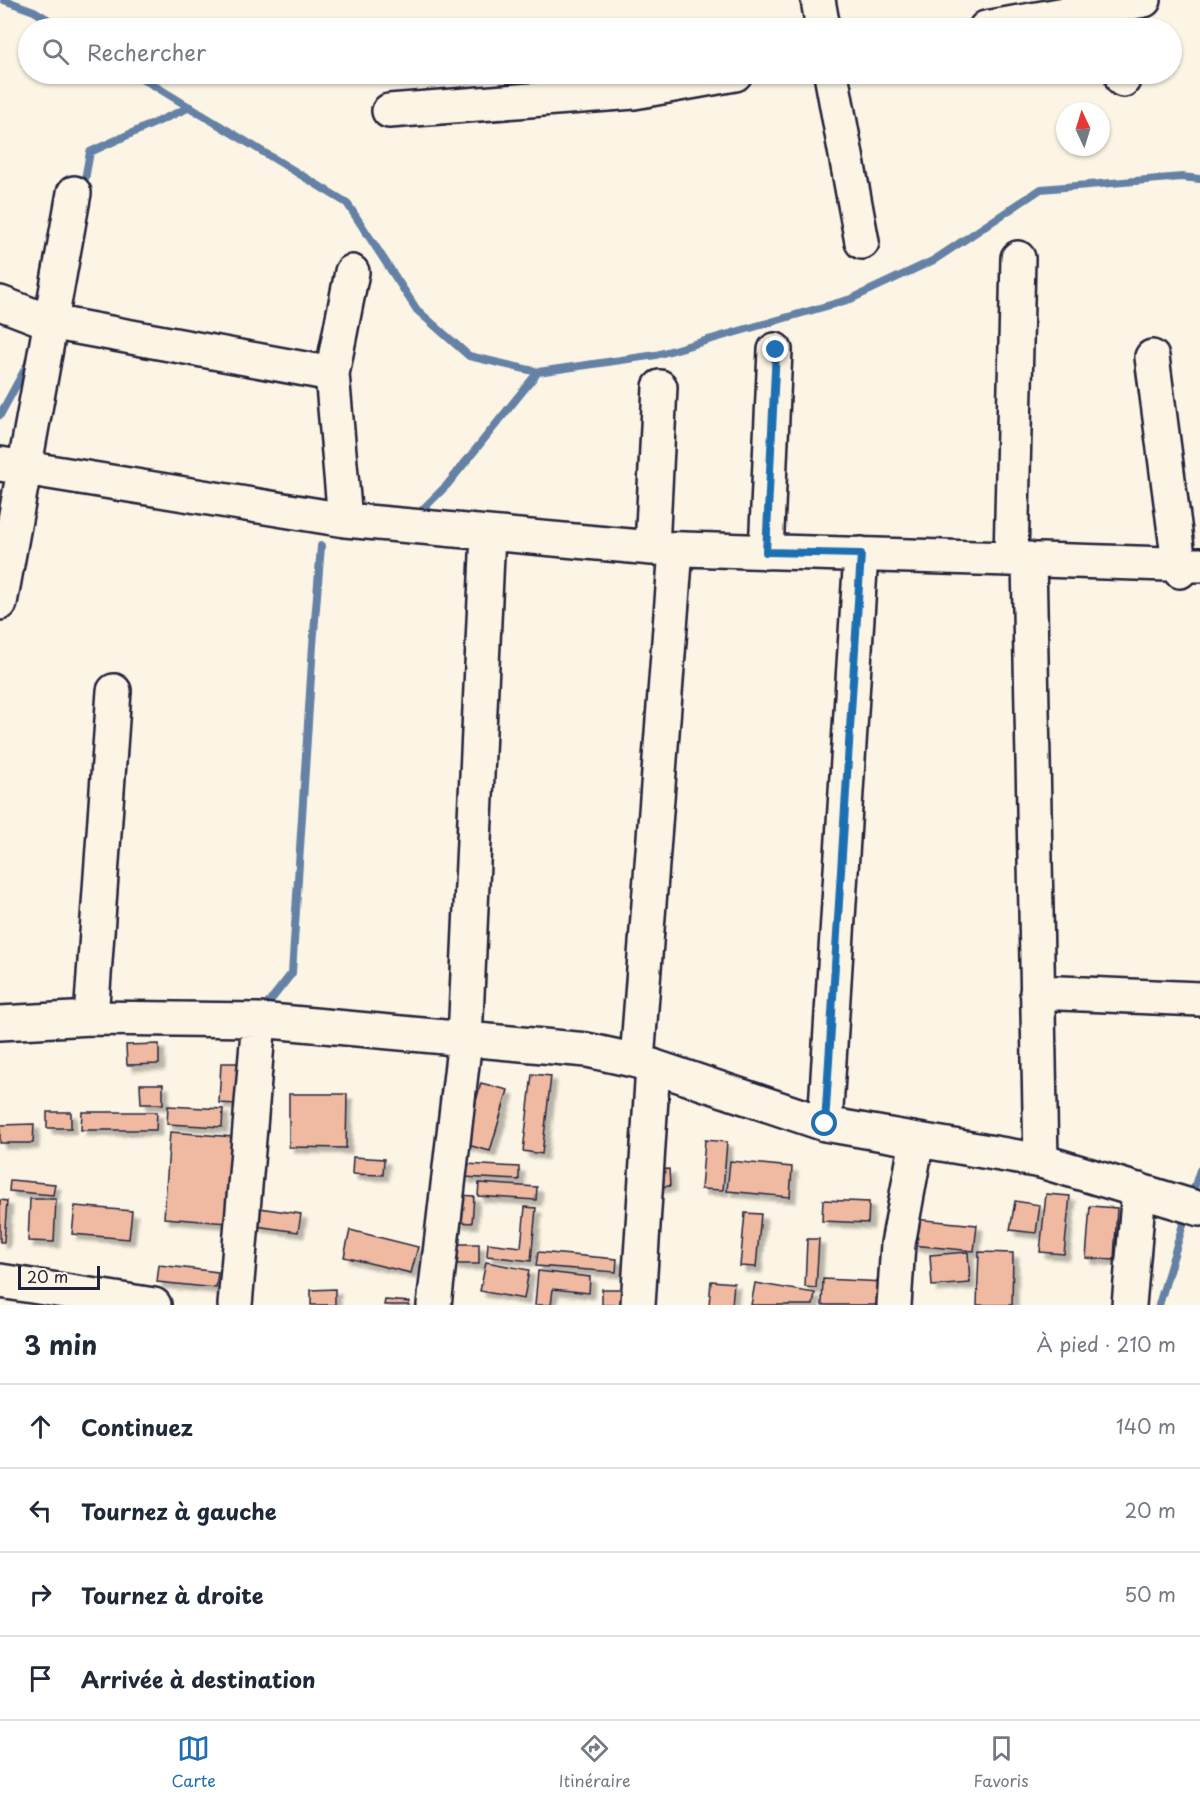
<!DOCTYPE html>
<html lang="fr">
<head>
<meta charset="utf-8">
<style>
  :root { --surface:#fff; --page:#f2f2f3; --text:#1f2937; --muted:#747a83; --line:#e0e1e3; --accent:#1f6fb2 }
  body { margin:0; font-family:"Playpen Sans",sans-serif; background:var(--page); color:var(--text) }
  .compass { position:absolute; left:1056px; top:102px; width:54px; height:54px; border-radius:50%; background:var(--surface); box-shadow:0 2px 4px #0004; rotate:356deg }
  .scale { position:absolute; left:18px; bottom:15px; width:82px; box-sizing:border-box; padding-left:6px; border:3px solid #22223b; border-top:0; font-size:16px; line-height:21px; white-space:nowrap; color:#22223b; -webkit-text-stroke:4px #fcf5e5; paint-order:stroke }
  .stop { position:absolute; width:18px; height:18px; margin:-14px; border:4px solid #1f6fb2; border-radius:50%; background:#fff }
  .stop.end { background:#1f6fb2; border-color:#fff; box-shadow:0 2px 6px #0008 }
  .list { margin:0; padding:0; list-style:none }
  h2 { display:flex; justify-content:space-between; align-items:center; height:78px; margin:0; padding:0 24px; font-size:26px }
  h2 small { font-size:20px; font-weight:400; color:var(--muted) }
  .list li { display:grid; grid-template-columns:39px 1fr auto; gap:18px; align-items:center; box-sizing:border-box; height:84px; padding:0 24px; border-top:2px solid var(--line) }
  .list b { display:block; font-size:22px; white-space:nowrap }
  .list em { font-size:20px; font-style:normal; color:var(--muted) }
  .icon { flex:none; width:33px; height:33px; fill:none; stroke:currentColor; stroke-width:2; stroke-linecap:round; stroke-linejoin:round }
  .map { position:relative; flex:none; width:1200px; height:1305px; overflow:hidden }
  .search { position:absolute; background:var(--surface); box-shadow:0 2px 4px #0004; left:18px; right:18px; top:18px; height:66px; display:flex; align-items:center; gap:15px; box-sizing:border-box; padding:0 21px; border-radius:33px; color:var(--muted); font-size:22px }
  .sheet { height:414px; background:var(--surface) }
  nav { display:flex; justify-content:space-around; align-items:center; box-sizing:border-box; height:84px; border-top:2px solid var(--line); background:var(--surface); font-size:16px; color:var(--muted) }
  nav a { display:grid; justify-items:center; gap:3px }
  nav .on { color:var(--accent) }
  .map>svg:first-child { display:block }
</style>
</head>
<body>
<div class="map">
<svg width="1200" height="1305" viewBox="0 0 1200 1305">
  <defs>
    <filter id="shadow"><feDropShadow dx="5.5" dy="5.5" stdDeviation="1.5" flood-color="#0004"/></filter>
  </defs>
  <rect width="100%" height="100%" fill="#fcf5e5"/>
  <filter id="ink" filterUnits="userSpaceOnUse"><feTurbulence type="fractalNoise" baseFrequency=".0167" numOctaves="2"/><feDisplacementMap in="SourceGraphic" scale="12" xChannelSelector="R" yChannelSelector="G"/><feConvolveMatrix kernelMatrix="1 2 1 2 8 2 1 2 1" color-interpolation-filters="sRGB"/></filter>
  <g filter="url(#ink)">
    <g fill="none" stroke-linecap="round" stroke-linejoin="round">
      <path stroke="#6582a6" stroke-width="8" d="M4 0 34 11 62 28
        M135 74 347 203 417 310 469 356 538 372 656 355 851 299 934 260 1041 189 1182 177 1200 179
        M83 190 90 152 190 107
        M0 415 30 360
        M423 509 447 485 538 372
        M257 1007 266 1006 292 973 313 645 321 546
        M1191 1198 1200 1170
        M1159 1305 1187 1211"/>
    </g>
    <path fill="#efbaa1" stroke="#22223b" stroke-width="1.5" filter="url(#shadow)" d="M159 1044V1064L127 1065 126 1045Z
      M221 1063H238L236 1104 219 1103Z
      M532 1074 551 1076 542 1154 523 1151Z
      M481 1083 508 1090 490 1151 464 1144Z
      M140 1084H163V1104H141Z
      M289 1094H347L346 1148 289 1147Z
      M168 1106 223 1109 222 1127 167 1124Z
      M47 1112H71V1128H47Z
      M82 1112H157L156 1130H81Z
      M34 1124 33 1143H0V1125Z
      M170 1132 234 1137 227 1223 164 1218Z
      M705 1140 727 1142 723 1190 701 1189Z
      M353 1157 384 1159 383 1175 352 1174Z
      M730 1161 792 1167 790 1197 727 1191Z
      M465 1164 519 1167V1180L464 1177Z
      M669 1169 670 1186 656 1187 655 1170Z
      M10 1180 55 1184 53 1195 9 1191Z
      M479 1183 537 1187 536 1200 478 1196Z
      M1046 1194 1070 1196 1064 1254 1040 1252Z
      M459 1195 474 1196 472 1223 458 1222Z
      M30 1199H56L54 1242 28 1241Z
      M0 1200 7 1201 4 1242H0Z
      M823 1200 869 1202 868 1223 822 1221Z
      M1015 1201 1040 1205 1036 1233 1010 1230Z
      M75 1206 132 1211 129 1239 72 1234Z
      M1090 1206 1117 1208 1114 1260 1086 1258Z
      M525 1207 536 1208 531 1261 487 1256 488 1243 521 1247Z
      M259 1208 301 1214 298 1232 256 1226Z
      M745 1213 761 1214 756 1267 740 1266Z
      M914 1219 977 1225 974 1251 912 1245Z
      M350 1230 418 1247 411 1273 344 1257Z
      M807 1239H819L816 1288 805 1287Z
      M454 1244H479V1264H453Z
      M538 1252 617 1259 616 1272 536 1266Z
      M968 1252 970 1283 932 1286 930 1255Z
      M979 1252 1013 1253 1012 1305H977Z
      M486 1262 529 1270 524 1299 480 1291Z
      M159 1265 218 1272 216 1288 157 1282Z
      M538 1271 590 1277 589 1293 553 1289 551 1305H535Z
      M823 1279 885 1282 884 1305H822Z
      M711 1281 734 1283 732 1305H709Z
      M755 1283 815 1293 813 1305H751Z
      M335 1289V1305H311V1290Z
      M602 1289H621V1305H602Z
      M385 1300 410 1302 409 1305H384Z"/>
    <g fill="none" stroke-linecap="round" stroke-linejoin="round">
      <g stroke="#22223b" stroke-width="38">
        <path id="minor" d="M818 0 823 28
          M986 28 1144 0
          M831 74 862 242
          M1122 74 1123 80
          M389 111 634 92 735 74
          M0 303 50 322 332 374
          M1152 357 1180 571
          M0 464 345 520 652 548 1200 565
          M345 520 332 374 352 272
          M652 548 660 387
          M766 552 775 350
          M1011 559 1018 258
          M1029 559 1041 1161
          M0 603 74 193
          M1037 992 1200 999
          M91 1018 114 691
          M0 1023 91 1018 259 1020 587 1050 637 1061 825 1124 1041 1161 1200 1209
          M637 1061 676 549
          M825 1124 861 554
          M0 1281 154 1305
          M235 1305 259 1020
          M434 1305 465 1039 488 533
          M638 1305 653 1066
          M894 1305 898 1244 917 1140
          M1129 1305 1139 1190"/>
      </g>
      <use href="#minor" stroke="#fcf5e5" stroke-width="33"/>
    </g>
  </g>
  <g fill="none" stroke-linecap="round" stroke-linejoin="round" filter="url(#ink)">
    <path stroke="#1f6fb2" stroke-width="8" d="M776 350 766 552 861 554 825 1124"/>
  </g>
</svg>
<svg class="compass" viewBox="-18 -18 36 36"><path d="M0-13l5 13h-10z" fill="#e53935"/><path d="M0 13l5-13h-10z" fill="#747a83"/></svg>
<div class="scale">20 m</div>
<div class="stop" style="left:825px;top:1124px"></div>
<div class="stop end" style="left:776px;top:350px"></div>
<div class="search"><svg class="icon" aria-label="search" viewBox="0 0 24 24"><circle cx="10" cy="10" r="6"/><path d="M15 15l6 6"/></svg>Rechercher</div>
</div>
<section class="sheet">
<h2>3 min<small>À pied · 210 m</small></h2>
<ul class="list">
<li><svg class="icon" aria-label="ahead" viewBox="0 0 24 24"><path d="M12 20V5M6 11l6-6 6 6"/></svg><div><b>Continuez</b></div><em>140 m</em></li>
<li><svg class="icon" aria-label="left" viewBox="0 0 24 24"><path d="M17 20v-9H6M10 6l-5 5 5 5"/></svg><div><b>Tournez à gauche</b></div><em>20 m</em></li>
<li><svg class="icon" aria-label="right" viewBox="0 0 24 24"><path d="M7 20v-9h11M14 6l5 5-5 5"/></svg><div><b>Tournez à droite</b></div><em>50 m</em></li>
<li><svg class="icon" aria-label="arrive" viewBox="0 0 24 24"><path d="M6 21V4h12l-3 4 3 4H6"/></svg><div><b>Arrivée à destination</b></div></li>
</ul>
</section>
<nav>
<a class="on"><svg class="icon" aria-label="map" viewBox="0 0 24 24"><path d="M3 6l6-2 6 2 6-2v14l-6 2-6-2-6 2zM9 4v14M15 6v14"/></svg>Carte</a>
<a><svg class="icon" aria-label="directions" viewBox="0 0 24 24"><path d="M12 3l9 9-9 9-9-9zM9 14v-3h6M13 9l2 2-2 2"/></svg>Itinéraire</a>
<a><svg class="icon" aria-label="saved" viewBox="0 0 24 24"><path d="M7 4h10v16l-5-4-5 4z"/></svg>Favoris</a>
</nav>
</body>
</html>
